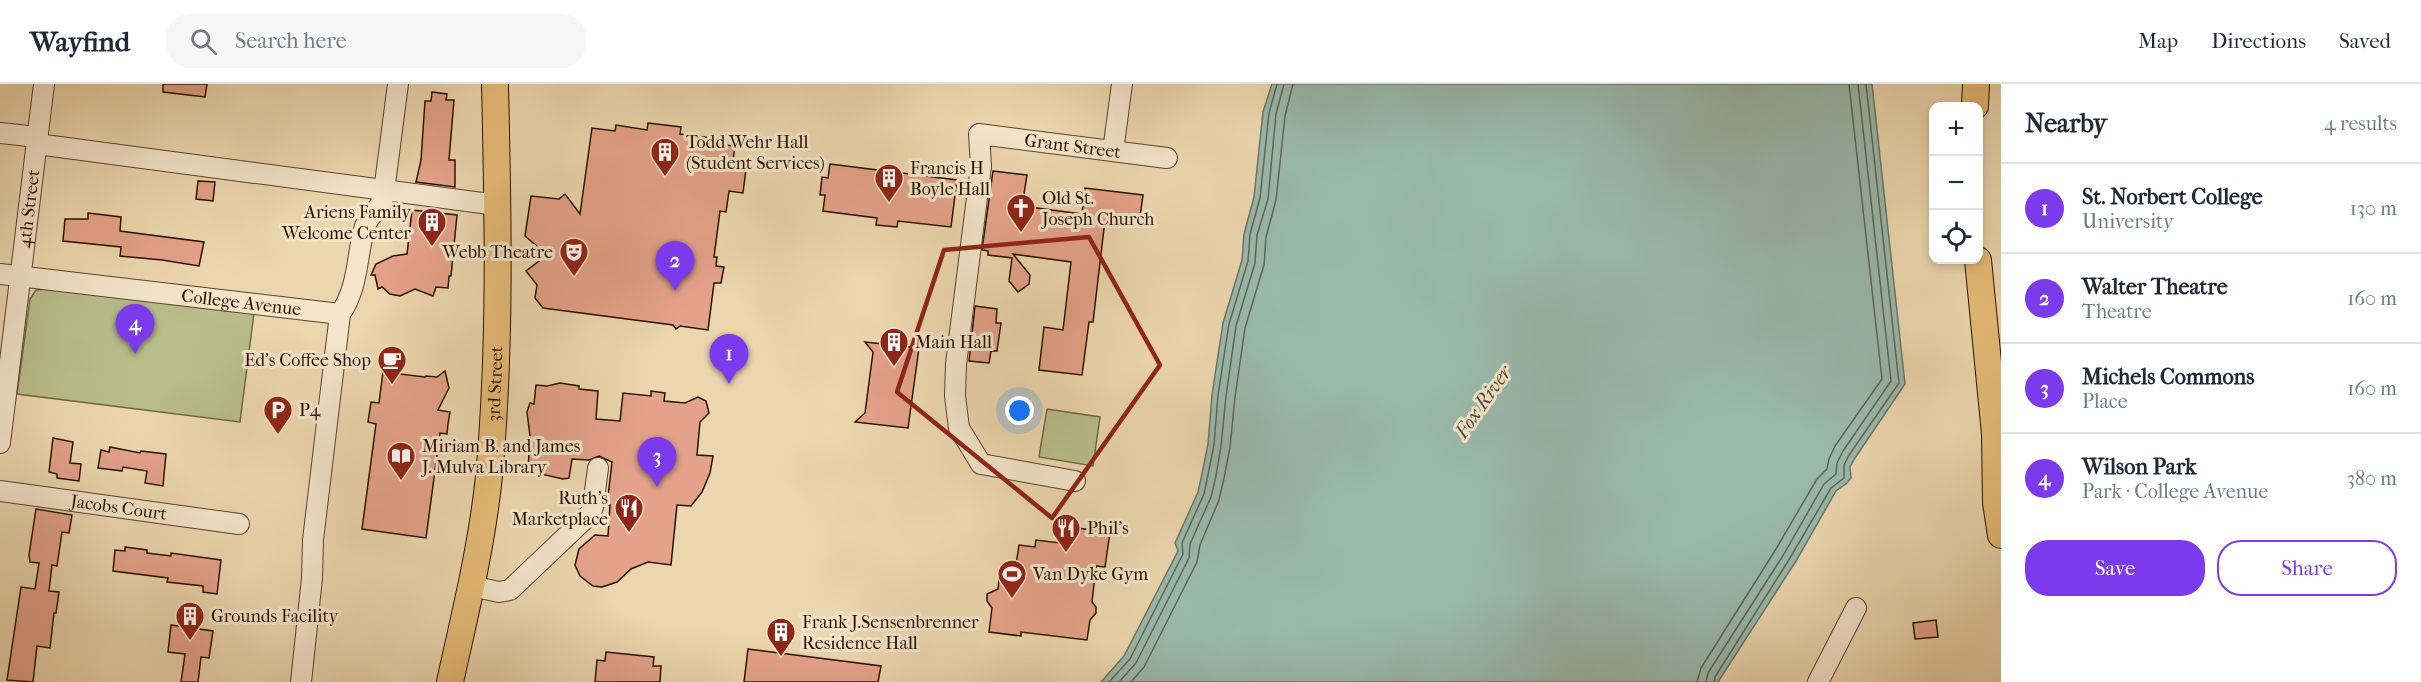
<!DOCTYPE html>
<html lang="en">
<head>
<meta charset="utf-8">
<style>
  :root { --surface:#fff; --page:#f6f6f7; --text:#1f2937; --muted:#747a83; --line:#e0e1e3; --accent:#7c3aed }
  body { margin:0; font-family:"IM FELL French Canon",serif; background:var(--page); color:var(--text) }
  .controls { position:absolute; right:18px; top:18px; display:grid; overflow:hidden; border-radius:12px; box-shadow:0 3px 9px #0003 }
  .controls button { width:54px; height:54px; display:grid; place-items:center; padding:0; border:0; border-bottom:2px solid var(--line); background:var(--surface); color:var(--text); font:30px sans-serif }
  .you { position:absolute; left:1020px; top:327px; width:21px; height:21px; margin:-15px; border:4px solid #fff; border-radius:50%; background:#1a73e8; box-shadow:0 0 0 9px #1a73e833 }
  .badge { display:grid; place-items:center; width:39px; height:39px; border-radius:50%; background:var(--accent); color:#fff; font-size:20px; font-weight:700 }
  .pin { position:absolute; translate:-50% -50px; filter:drop-shadow(0 2px 3px #0008) }
  .pin::after { content:''; position:absolute; top:32px; width:21px; height:18px; background:inherit; clip-path:polygon(0 0,100% 0,50% 100%) }
  .list { margin:0; padding:0; list-style:none }
  h2 { display:flex; justify-content:space-between; align-items:center; height:78px; margin:0; padding:0 24px; font-size:26px }
  h2 small { font-size:20px; font-weight:400; color:var(--muted) }
  .list li { display:grid; grid-template-columns:39px 1fr auto; gap:18px; align-items:center; box-sizing:border-box; height:90px; padding:0 24px; border-top:2px solid var(--line) }
  .list b { display:block; font-size:22px; white-space:nowrap }
  .list p { margin:0; font-size:20px; white-space:nowrap; color:var(--muted) }
  .list em { font-size:20px; font-style:normal; color:var(--muted) }
  .actions { display:flex; gap:12px; padding:18px 24px }
  .actions a { flex:1; padding:14px 0; border:2px solid var(--accent); border-radius:24px; text-align:center; font-size:21px; color:var(--accent) }
  .actions .main { background:var(--accent); color:#fff }
  .icon { flex:none; width:33px; height:33px; fill:none; stroke:currentColor; stroke-width:2; stroke-linecap:round; stroke-linejoin:round }
  .map { position:relative; flex:none; width:2001px; height:598px; overflow:hidden }
  header { display:flex; align-items:center; gap:36px; box-sizing:border-box; height:84px; padding:0 30px; background:var(--surface); border-bottom:2px solid var(--line) }
  header strong { font-size:28px }
  nav { display:flex; gap:33px; margin-inline-start:auto; font-size:21px }
  .search { width:420px; height:54px; background:var(--page); display:flex; align-items:center; gap:15px; box-sizing:border-box; padding:0 21px; border-radius:24px; color:var(--muted); font-size:22px }
  main { display:flex }
  aside { flex:1; background:var(--surface) }
  .map>svg:first-child { display:block }
</style>
</head>
<body>
<header>
<strong>Wayfind</strong>
<div class="search"><svg class="icon" aria-label="search" viewBox="0 0 24 24"><circle cx="10" cy="10" r="6"/><path d="M15 15l6 6"/></svg>Search here</div>
<nav><a>Map</a><a>Directions</a><a>Saved</a></nav>
</header>
<main>
<div class="map">
<svg width="2001" height="598" viewBox="0 0 2001 598">
  <rect width="100%" height="100%" fill="#ecd6ae"/>
  <filter id="stains"><feTurbulence type="fractalNoise" baseFrequency=".00333" numOctaves="4"/><feColorMatrix values="0 0 0 0 .2 0 0 0 0 .09 0 0 0 0 .02 0 0 0 .5 -.17"/></filter>
  <radialGradient id="worn" r=".72"><stop offset=".6" stop-color="#630" stop-opacity="0"/><stop offset="1" stop-color="#630" stop-opacity=".3"/></radialGradient>
  <path fill="#b8bd8a" stroke="#706745" stroke-width="1.5" d="M48 205 254 229 240 338 17 310 30 215 36 206Z
    M1047 325 1100 333 1093 382 1039 373Z"/>
  <path fill="#99b9ac" stroke="#6c7667" stroke-width="1.5" d="M1272 0H1872L1905 300 1855 374 1850 383 1851 394 1847 399 1836 407 1796 477 1718 598H1101L1124 572 1178 467 1175 459 1198 408 1202 390 1208 360 1212 311 1223 239 1242 176 1244 150 1254 113 1263 28Z"/>
  <g fill="none" stroke-linecap="round" stroke-linejoin="round">
    <path stroke="#606556" stroke-width="1.5" d="M1109 598 1130 575 1183 470 1182 459 1204 410 1208 391 1214 361 1218 311 1229 240 1248 177 1250 150 1260 114 1269 29 1277 0
      M1119 598 1136 579 1189 474 1190 460 1211 413 1216 392 1221 362 1226 312 1236 242 1255 179 1257 151 1268 115 1276 30 1284 0
      M1131 598 1144 583 1197 478 1200 461 1219 416 1224 394 1230 363 1235 313 1245 244 1264 181 1266 153 1276 116 1285 32 1293 0
      M1697 598 1701 584 1776 465 1817 395 1827 385 1829 375 1835 362 1882 295 1849 0
      M1706 598 1708 589 1784 470 1824 400 1836 390 1837 379 1843 367 1891 297 1858 0
      M1714 598 1715 593 1790 474 1831 404 1844 394V381L1849 371 1899 299 1866 0"/>
  </g>
  <path fill="#e4a28a" stroke="#281100" stroke-width="1.5" d="M163 0H207L205 13 163 8Z
    M432 8 447 10 446 16H454L449 76H455V103L416 98 421 76 425 17H431Z
    M648 39 681 43 680 50 712 54V60L735 62 732 84 746 85 743 109 729 107 726 128 720 127 714 173H717L716 182 724 183 721 199H714L708 246 680 242 676 245 673 241 543 224 535 214 537 201 526 187 547 171 525 152 531 112 559 115 565 110 580 130 592 44 615 47 616 41 647 46Z
    M830 80 957 96 951 143 898 137 897 143 887 142 876 141 877 134 823 127 825 111H820L822 93 828 94Z
    M993 87 1027 91 1022 122 1082 130 1085 104 1143 111 1139 140 1105 136 1093 238H1089L1082 291 1039 286 1044 243 1063 246 1071 178 1013 170 1030 191 1029 200 1018 208 1009 197 1012 174 988 171V167L982 166Z
    M198 97 215 98 213 117 196 115Z
    M412 126 457 131 451 192H449L448 204 436 203 433 212 415 205 400 212 390 210 382 203 378 205 375 191H371L376 180 393 172 407 170Z
    M88 129 121 133 120 147 204 158 199 182 162 176 120 172 121 163 63 157 65 135H88Z
    M975 222 997 225 996 239H1001L997 267H991L989 279 969 277Z
    M865 258 919 264 908 344 855 338 865 329 873 268Z
    M445 287 449 304 438 326 450 328 448 340 447 350 440 349 426 454 362 445 376 340 368 338 371 318 379 319 383 288 425 293 426 292 437 293Z
    M560 299 579 302V305L598 307 596 335 620 337 623 309 651 312V307L665 309 664 317 685 319 698 313 706 317 709 329 700 338 697 371 713 372 710 389 702 408 691 422 677 421 671 481 648 478 631 485 617 498 602 503 593 502 580 492 575 481 579 465 595 451 608 452 610 421H607L612 378 599 372 589 376 572 375 569 394 563 395 528 387 530 352 527 328 530 319 534 320 536 301 547 302Z
    M53 354 73 358 70 379 81 380 79 397 57 394V390L49 388Z
    M110 363 140 369 141 367 166 370 163 402 145 399 147 387 123 383 122 387 98 384 101 366 109 368Z
    M36 425 72 431 69 449 62 448 57 482 52 481 49 507 59 508 56 529H54L50 564 37 562 33 598 7 596 21 503 35 505 39 479 30 478 29 471Z
    M1076 444 1110 448 1105 483 1096 482 1092 518 1096 523V529L1090 536 1087 556 1021 548V552L989 548 992 524 987 517V510L998 505 1000 486 1015 488 1019 461 1035 463 1036 456 1060 459 1061 453 1075 454Z
    M125 463 147 466V469L171 472V469L221 476 217 510 203 508V502L167 498 168 494 113 487 115 466 125 467Z
    M1936 536 1938 553 1915 555 1913 539Z
    M171 541 213 547 209 574 201 573 198 598H181L185 570 168 568Z
    M748 565 881 582 878 598H744Z
    M606 568 654 573 653 582H661L660 598H595L597 576 605 577Z"/>
  <g fill="none" stroke-linecap="round" stroke-linejoin="round">
    <g stroke="#59422c" stroke-width="22">
      <g id="minor">
        <path d="M0 49 38 53"/>
        <path d="M37 60 497 121"/>
        <path d="M1113 67 1122 0"/>
        <path id="s1" d="M0 190 340 230"/>
        <path id="s2" d="M0 359 44 0"/>
        <path id="s3" d="M1075 397 981 380 959 344 955 312 956 280 981 82 979 50 1167 74"/>
        <path id="s4" d="M0 407 239 440"/>
        <path d="M471 502 499 508 510 506 590 430 593 423 598 384"/>
        <path d="M301 598 312 494 313 456 340 230C359 203 356 173 365 142 369 131 379 126 383 115L398 0"/>
        <path d="M1818 598 1856 524"/>
      </g>
    </g>
    <g stroke="#281100" stroke-width="28">
      <g id="major">
        <path d="M1975 22 1976 0"/>
        <path d="M1978 176 1995 350 1996 419 2001 451"/>
        <path id="s5" d="M450 598C465 530 482 461 489 392 501 262 498 130 495 0"/>
      </g>
    </g>
    <use href="#minor" stroke="#f3e4ca" stroke-width="20"/>
    <use href="#major" stroke="#e6bb77" stroke-width="26"/>
  </g>
  <path fill="none" stroke="#8f2418" stroke-width="4.5" stroke-linejoin="round" d="M1089 153 1160 281 1052 434 897 308 944 166Z"/>
  <defs>
    <g id="building-pin" transform="scale(1.5)"><path d="M0 17L-7.5 6A9.5 9.5 0 1 1 7.5 6Z" fill="#8f2418" stroke="#f3e4ca"/><path d="M-4-6H4V6H1V3H-1V6H-4ZM-2.5-4.3h1.7v1.8h-1.7ZM.8-4.3h1.7v1.8H.8ZM-2.5-1h1.7V.8h-1.7ZM.8-1h1.7V.8H.8Z" fill="#fff"/></g>
    <g id="church-pin" transform="scale(1.5)"><path d="M0 17L-7.5 6A9.5 9.5 0 1 1 7.5 6Z" fill="#8f2418" stroke="#f3e4ca"/><path d="M-1.2-6h2.4v3.5h3.3v2.4h-3.3V6h-2.4V-.1h-3.3v-2.4h3.3Z" fill="#fff"/></g>
    <g id="theatre-pin" transform="scale(1.5)"><path d="M0 17L-7.5 6A9.5 9.5 0 1 1 7.5 6Z" fill="#8f2418" stroke="#f3e4ca"/><path d="M-5-5.5Q0-4 5-5.5V0Q5 5 0 6Q-5 5-5 0ZM-3.3-2.5H-1v1.5H-3.3ZM1-2.5H3.3v1.5H1ZM-2.8 1Q0 5.5 2.8 1Z" fill="#fff"/></g>
    <g id="cafe-pin" transform="scale(1.5)"><path d="M0 17L-7.5 6A9.5 9.5 0 1 1 7.5 6Z" fill="#8f2418" stroke="#f3e4ca"/><path d="M-5.5-4.5H6V0H3Q3 3.5 0 3.5H-2.5Q-5.5 3.5-5.5 0ZM3-3.2v2h1.7v-2ZM-6 4.5H4V6H-6Z" fill="#fff"/></g>
    <g id="parking-pin" transform="scale(1.5)"><path d="M0 17L-7.5 6A9.5 9.5 0 1 1 7.5 6Z" fill="#8f2418" stroke="#f3e4ca"/><path d="M-3.5-5.5H1a3.5 3.5 0 0 1 0 7H-1V5.5H-3.5ZM-1-3.4V-.6H.8a1.4 1.4 0 0 0 0-2.8Z" fill="#fff"/></g>
    <g id="library-pin" transform="scale(1.5)"><path d="M0 17L-7.5 6A9.5 9.5 0 1 1 7.5 6Z" fill="#8f2418" stroke="#f3e4ca"/><path d="M-6-4Q-3-5.5-.7-3.5V5Q-3 3-6 4ZM6-4Q3-5.5 .7-3.5V5Q3 3 6 4Z" fill="#fff"/></g>
    <g id="restaurant-pin" transform="scale(1.5)"><path d="M0 17L-7.5 6A9.5 9.5 0 1 1 7.5 6Z" fill="#8f2418" stroke="#f3e4ca"/><path d="M-5-6h1v4h1v-4h1v4h1v-4h1v5L-1.5 .5V6h-2V.5L-5-1ZM5-6V6H3V1.5H1.5Q1.5-4 5-6Z" fill="#fff"/></g>
    <g id="stadium-pin" transform="scale(1.5)"><path d="M0 17L-7.5 6A9.5 9.5 0 1 1 7.5 6Z" fill="#8f2418" stroke="#f3e4ca"/><path d="M0-5a6.5 5 0 1 0 0 10a6.5 5 0 1 0 0-10ZM-3.5-1.8h7v3.6h-7Z" fill="#fff"/></g>
  </defs>
  <g fill-rule="evenodd">
    <use href="#building-pin" x="665" y="68"/>
    <use href="#building-pin" x="889" y="94"/>
    <use href="#church-pin" x="1021" y="124"/>
    <use href="#building-pin" x="432" y="138"/>
    <use href="#theatre-pin" x="574" y="168"/>
    <use href="#building-pin" x="894" y="258"/>
    <use href="#cafe-pin" x="392" y="276"/>
    <use href="#parking-pin" x="278" y="326"/>
    <use href="#library-pin" x="401" y="372"/>
    <use href="#restaurant-pin" x="629" y="424"/>
    <use href="#restaurant-pin" x="1066" y="444"/>
    <use href="#stadium-pin" x="1012" y="490"/>
    <use href="#building-pin" x="190" y="532"/>
    <use href="#building-pin" x="781" y="548"/>
  </g>
  <g text-anchor="middle" dominant-baseline="central" stroke-width="6" stroke-linejoin="round" paint-order="stroke">
    <g font-size="18" fill="#281100" stroke="#f3e4ca" text-anchor="start">
      <text x="686" y="58">Todd Wehr Hall<tspan x="686" dy="21">(Student Services)</tspan></text>
      <text x="910" y="84">Francis H<tspan x="910" dy="21">Boyle Hall</tspan></text>
      <text x="1042" y="114">Old St.<tspan x="1042" dy="21">Joseph Church</tspan></text>
      <text x="411" y="128" text-anchor="end">Ariens Family<tspan x="411" dy="21">Welcome Center</tspan></text>
      <text x="553" y="168" text-anchor="end">Webb Theatre</text>
      <text x="915" y="258">Main Hall</text>
      <text x="371" y="276" text-anchor="end">Ed’s Coffee Shop</text>
      <text x="299" y="326">P4</text>
      <text x="422" y="362">Miriam B. and James<tspan x="422" dy="21">J. Mulva Library</tspan></text>
      <text x="608" y="414" text-anchor="end">Ruth's<tspan x="608" dy="21">Marketplace</tspan></text>
      <text x="1087" y="444">Phil's</text>
      <text x="1033" y="490">Van Dyke Gym</text>
      <text x="211" y="532">Grounds Facility</text>
      <text x="802" y="538">Frank J.Sensenbrenner<tspan x="802" dy="21">Residence Hall</tspan></text>
    </g>
    <g font-size="18" fill="#281100" stroke="#f3e4ca">
      <text stroke="none"><textPath href="#s3" startOffset="528">Grant Street</textPath></text>
      <text stroke="none"><textPath href="#s2" startOffset="236">4th Street</textPath></text>
      <text stroke="none"><textPath href="#s1" startOffset="243">College Avenue</textPath></text>
      <text stroke="none"><textPath href="#s5" startOffset="302">3rd Street</textPath></text>
      <text stroke="none"><textPath href="#s4" startOffset="120">Jacobs Court</textPath></text>
    </g>
    <g font-size="20" font-style="italic" fill="#504c3c" stroke="#f3e4ca">
      <text transform="translate(1483 318) rotate(-55)">Fox River</text>
    </g>
  </g>
  <rect width="100%" height="100%" filter="url(#stains)"/>
  <rect width="100%" height="100%" fill="url(#worn)"/>
</svg>
<div class="controls">
<button>+</button>
<button>−</button>
<button><svg class="icon" aria-label="locate" viewBox="0 0 24 24"><circle cx="12" cy="12" r="6"/><path d="M12 2v4M12 18v4M2 12h4M18 12h4"/></svg></button>
</div>
<div class="you"></div>
<div class="pin badge" style="left:729px;top:300px">1</div>
<div class="pin badge" style="left:675px;top:207px">2</div>
<div class="pin badge" style="left:657px;top:403px">3</div>
<div class="pin badge" style="left:135px;top:270px">4</div>
</div>
<aside>
<h2>Nearby<small>4 results</small></h2>
<ul class="list">
<li><span class="badge">1</span><div><b>St. Norbert College</b><p>University</p></div><em>130 m</em></li>
<li><span class="badge">2</span><div><b>Walter Theatre</b><p>Theatre</p></div><em>160 m</em></li>
<li><span class="badge">3</span><div><b>Michels Commons</b><p>Place</p></div><em>160 m</em></li>
<li><span class="badge">4</span><div><b>Wilson Park</b><p>Park · College Avenue</p></div><em>380 m</em></li>
</ul>
<div class="actions"><a class="main">Save</a><a>Share</a></div>
</aside>
</main>
</body>
</html>
